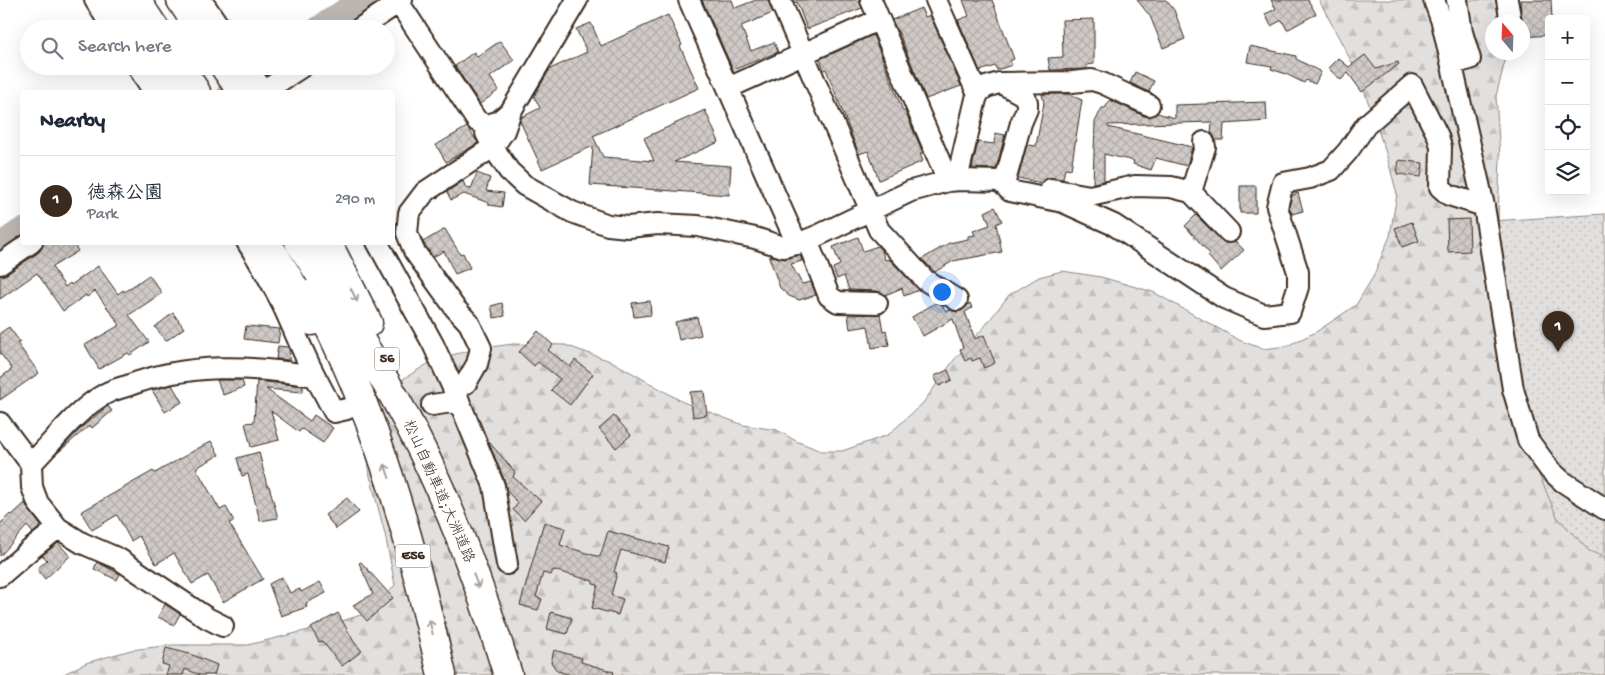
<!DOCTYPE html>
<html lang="en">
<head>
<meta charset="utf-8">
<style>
  :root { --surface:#fff; --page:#f6f6f7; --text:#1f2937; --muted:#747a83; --line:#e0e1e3; --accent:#3b2a1e }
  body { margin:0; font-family:"Gochi Hand","Klee One",sans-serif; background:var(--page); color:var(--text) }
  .controls { position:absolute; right:15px; top:15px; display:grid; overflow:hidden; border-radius:5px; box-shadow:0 5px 20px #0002 }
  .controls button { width:45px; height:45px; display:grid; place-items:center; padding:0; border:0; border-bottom:1px solid var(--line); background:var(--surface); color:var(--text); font:25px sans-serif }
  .compass { position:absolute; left:1485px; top:15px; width:45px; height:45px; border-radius:50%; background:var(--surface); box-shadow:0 5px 20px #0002; rotate:341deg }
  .you { position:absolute; left:941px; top:291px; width:18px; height:18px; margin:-12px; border:4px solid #fff; border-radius:50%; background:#1a73e8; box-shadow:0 0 0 8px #1a73e833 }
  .badge { display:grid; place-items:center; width:32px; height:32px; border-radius:50%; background:var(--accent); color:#fff; font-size:16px; font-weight:700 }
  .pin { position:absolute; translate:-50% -41px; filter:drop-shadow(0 1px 2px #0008) }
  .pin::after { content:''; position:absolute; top:26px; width:18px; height:15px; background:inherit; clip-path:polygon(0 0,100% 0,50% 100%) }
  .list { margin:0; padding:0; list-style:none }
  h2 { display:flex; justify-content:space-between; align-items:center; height:65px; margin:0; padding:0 20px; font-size:21px }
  h2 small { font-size:16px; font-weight:400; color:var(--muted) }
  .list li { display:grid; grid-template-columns:32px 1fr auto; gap:15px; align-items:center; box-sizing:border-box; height:90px; padding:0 20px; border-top:1px solid var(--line) }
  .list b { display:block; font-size:19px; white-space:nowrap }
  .list p { margin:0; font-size:16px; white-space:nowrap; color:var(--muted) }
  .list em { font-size:16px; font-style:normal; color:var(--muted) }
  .icon { flex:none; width:28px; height:28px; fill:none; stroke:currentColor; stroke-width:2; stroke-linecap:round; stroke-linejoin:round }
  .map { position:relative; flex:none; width:1605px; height:675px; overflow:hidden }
  .search { position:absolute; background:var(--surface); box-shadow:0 5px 20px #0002; left:20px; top:20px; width:375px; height:55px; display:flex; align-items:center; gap:12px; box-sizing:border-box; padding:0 18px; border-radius:28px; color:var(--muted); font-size:19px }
  .panel { position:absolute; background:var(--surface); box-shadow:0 5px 20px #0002; left:20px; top:90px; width:375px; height:155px; border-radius:5px }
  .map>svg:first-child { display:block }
</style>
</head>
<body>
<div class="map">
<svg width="1605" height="675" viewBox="0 0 1605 675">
  <defs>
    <pattern id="forest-firs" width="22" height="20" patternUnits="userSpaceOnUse" patternTransform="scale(1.25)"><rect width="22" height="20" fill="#e2e0de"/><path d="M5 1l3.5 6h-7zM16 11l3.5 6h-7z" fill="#c3c0be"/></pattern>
    <pattern id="park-dots" width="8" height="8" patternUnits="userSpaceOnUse" patternTransform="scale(1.25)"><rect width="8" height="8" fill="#e2e0de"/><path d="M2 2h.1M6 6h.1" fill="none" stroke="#c3c0be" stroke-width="1.8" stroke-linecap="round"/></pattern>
    <pattern id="building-cross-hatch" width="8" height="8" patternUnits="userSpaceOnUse" patternTransform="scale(1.25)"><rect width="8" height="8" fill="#cfcac7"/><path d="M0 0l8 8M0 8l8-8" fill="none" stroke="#b3aeaa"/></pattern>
  </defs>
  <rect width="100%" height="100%" fill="#fff"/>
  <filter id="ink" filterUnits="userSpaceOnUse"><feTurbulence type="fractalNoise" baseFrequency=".02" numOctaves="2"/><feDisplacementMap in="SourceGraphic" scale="10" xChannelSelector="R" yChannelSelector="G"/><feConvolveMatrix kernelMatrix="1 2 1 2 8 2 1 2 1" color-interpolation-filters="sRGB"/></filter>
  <g filter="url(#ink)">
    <path fill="url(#forest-firs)" stroke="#8e857e" d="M1319 0H1519L1514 22H1492V52L1507 53 1496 96 1500 157 1498 220 1605 542V675H62L86 663 131 650 172 645H248L333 624 373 611 395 585 385 534 370 476 365 448 378 419 403 379 436 359 476 349 513 344 565 345 613 362 683 402 743 425 777 430 796 441 821 451H842L888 435 923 403 954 360 985 326 1009 295 1039 277 1062 271 1101 277 1153 292 1239 340 1263 349 1287 346 1316 332 1356 305 1373 277 1390 236 1397 194 1386 153 1359 76Z"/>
    <path fill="url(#park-dots)" stroke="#8e857e" d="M1605 214V557L1589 551 1557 517 1532 458 1491 221Z"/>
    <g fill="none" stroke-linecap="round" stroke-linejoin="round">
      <path stroke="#bcb6b3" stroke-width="26" d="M319 29 362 0
        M231 89 264 66
        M0 246 22 231"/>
    </g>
    <path fill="url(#building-cross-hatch)" stroke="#3b2a1e" d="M702 0H732L735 8 756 0H768L773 13 741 26 751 51 774 42 778 52 733 70Z
      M793 0H859L862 8 807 29 797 2 794 3Z
      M963 0H992L1014 59 1010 61 1012 65 997 70 995 66 980 71 958 20 969 16Z
      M1137 0H1166L1174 10 1185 39 1163 48 1150 16Z
      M1271 0H1308L1316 14 1287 30 1282 20 1271 26 1265 14 1276 9Z
      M1520 0H1551L1552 19H1549V35L1523 37Z
      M921 8 925 17 930 15 961 86 926 99 898 31H897L892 20Z
      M668 15 682 45 680 46 699 88 593 136 603 157 654 161 644 138 705 110 719 142 674 162 731 166 729 195 590 185 593 146 542 169 520 121 522 117 540 108 534 96 550 69 587 52 576 29 591 23 601 46Z
      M1094 19V64L1087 65V69L1050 70 1048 58 1063 57 1062 20Z
      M873 35 903 111H905L923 153 920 154 923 161 879 180 868 151 859 154 826 69 824 70 820 59Z
      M500 41 514 60 490 77 499 90 480 104 455 66 474 52 477 57Z
      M1250 46 1296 56V59L1321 72 1315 84 1306 80 1304 83 1286 74 1271 69 1272 66 1247 62Z
      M1365 55 1376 69 1398 62 1399 64 1362 92 1348 73 1341 80 1328 68 1338 58 1349 67Z
      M1135 72 1154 81 1149 91 1153 94 1130 83Z
      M1042 94H1067L1082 100 1071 169 1065 168 1063 179 1047 178 1041 183 1018 178 1027 145 1036 146 1044 103Z
      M1110 100 1144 116 1150 117 1157 113 1175 118V105L1266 102 1267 121 1224 124 1223 140H1216L1211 133 1212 122 1108 125V127L1192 147 1187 166 1156 158 1151 170 1133 164 1134 161 1104 154V181L1093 183 1095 122 1102 108H1105Z
      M467 127 478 143 446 162 436 145Z
      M995 133 1005 135 996 169 972 168 978 142 994 144Z
      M1399 160 1423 163 1421 177 1397 174Z
      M477 173 490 178 486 191 504 193 502 207 489 205V203L464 194 451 200 447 192 463 181 466 188 471 189Z
      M1240 186H1256V213H1240Z
      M1298 193 1303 211 1292 214 1289 207 1292 195Z
      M995 207 1002 221 996 224 1002 252 953 261 935 272 922 259 949 243 968 239V236L975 235 973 231 990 225 985 212Z
      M1196 215 1221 240 1226 243 1236 242 1244 250 1221 271 1208 256 1210 254 1185 226Z
      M1469 219 1470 251 1448 252 1447 220Z
      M1412 222 1419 241 1402 247 1395 228Z
      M445 229 460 254 463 253 470 268 455 274 444 251 433 257 423 242Z
      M858 237 863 251 878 246 882 251 885 260 889 259 919 290 904 296 902 288 885 295 877 291 849 290 844 276 837 279 833 268 840 265 833 247Z
      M44 242H72L78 251 52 267 65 287 70 283 71 285 98 266 118 294 123 290 124 292 149 275 162 293 129 315 149 342 130 355 128 353 99 369 85 345 120 325 95 291 87 297 86 295 63 311 37 273 0 299V276L7 274 39 252Z
      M800 255 802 261 791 264 802 284 811 282 816 295 799 300 789 296 780 288 769 257 773 256 785 259Z
      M650 301 651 315 634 317 632 303Z
      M937 302 942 305 946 311 950 310 957 312 963 310 970 303 972 308 965 312 975 339 984 335 995 363 984 368 980 358 972 361 971 358 965 361 960 349 963 348 953 319 923 336 912 317Z
      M502 303 505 316 494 318 491 306Z
      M173 313 184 328 166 341 155 327Z
      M880 314 883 331 886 330 889 345 872 348 868 326 850 329 848 315Z
      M697 317 701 335 679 340 675 322Z
      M246 326 280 329 278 343 244 339Z
      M9 327 20 342 17 343 39 373 0 400V378L12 369 0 353V333Z
      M538 331 553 345 548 350 570 367 575 360 593 374 570 405 551 390 560 379 538 362 534 366 519 352Z
      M278 346 288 347 290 352 289 360 276 359Z
      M948 370 952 380 939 386 934 376Z
      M217 380H242L244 387 223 395Z
      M257 381 303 386V392L266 389 310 421 314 415 333 428 323 443 302 429 299 432 271 411 279 440 251 447 245 423 254 422Z
      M172 385 182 402 165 412 152 390Z
      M704 391 707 415 693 417 690 392Z
      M108 406 112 411 92 428 90 425 54 456 84 425Z
      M614 416 631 435 616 448 599 429Z
      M211 441 219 455 196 468 220 510 226 507 234 521 229 523 263 579 223 602 208 575 192 584 174 553 156 564 139 536 131 541 117 515 92 530 81 512 153 471 155 473Z
      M488 441 515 472 513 477 541 501 524 520 513 510 518 503 507 491 505 482Z
      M259 452 267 486H269L278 518 260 521 248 474 242 476 237 458Z
      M347 498 359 512 336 529 325 515Z
      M25 503 29 510 41 526 33 533 27 526 0 556V524L10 514 12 515Z
      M544 522 565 528 560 545 600 557 608 531 669 547 665 562 621 550 614 572 617 573 611 595 623 599 618 615 592 608 598 585 593 584V581L553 570 551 575 543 573 536 597 542 599 538 610 520 605Z
      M58 543 70 556 45 579 37 569 47 560 42 555Z
      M97 562 120 574 117 580 94 569Z
      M361 562 393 598 367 621 353 605 373 594 359 563Z
      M282 577 290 593 300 589 301 592 320 582 326 593 306 603 307 607 281 616 269 584Z
      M165 604 180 614 174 625 158 617Z
      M551 612 572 618 567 634 547 629Z
      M338 613 354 642 362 651 342 666 322 641 319 642 311 628Z
      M166 648 190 654 217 665 214 675H200L185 669 183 675H166L169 666 162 664Z
      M554 650 582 658 581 662 614 672 613 675H571L557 671 551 662Z"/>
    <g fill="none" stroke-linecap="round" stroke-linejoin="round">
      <path stroke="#d8d4d2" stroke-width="20" stroke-dasharray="20 10" stroke-linecap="butt" d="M352 408 432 405"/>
      <g stroke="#3b2a1e" stroke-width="24">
        <path id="minor" d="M95 0 113 29
          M201 0 221 29
          M397 0 477 121 486 125 498 122 511 111 577 0
          M689 0 797 244
          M780 0 879 230 925 280 957 300
          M871 0 948 181
          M936 0 975 88 979 92
          M1434 0 1442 22 1484 206 1513 389 1528 440 1550 470 1562 481 1605 509
          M1507 0 1511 22
          M359 29 402 0
          M1452 64 1470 59 1462 32 1457 0
          M137 66 154 92
          M246 66 264 92
          M1001 83 1023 95 1027 102V109L1021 123 1005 181
          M728 88 878 20
          M263 92 303 66
          M486 125V133L493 147 509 171 524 185 572 212 608 225 628 227 658 224 698 226 755 238 783 247 797 244 819 235 911 191 948 181 961 180 1000 181 1010 191 1063 202 1114 225 1224 298 1264 315 1290 312 1298 287V272L1277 207 1283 183 1310 178 1331 170 1348 151 1366 125 1412 85 1438 136 1441 147 1440 187 1449 195 1484 206
          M961 180 959 171 976 99 979 92 986 87 999 83 1072 82 1092 80 1102 83 1149 105
          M1051 189 1090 196 1135 186 1171 187 1191 192 1229 232
          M1191 192 1205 147 1204 142
          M807 240 829 296 838 302 877 303
          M247 242C261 264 274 286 285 310 295 332 304 355 315 376
          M377 242 433 344 459 401 494 486 507 564
          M0 264 32 242
          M454 389 466 383 477 364 481 348 469 323 455 308 414 251 407 233 409 213 425 192 493 147 504 131 511 111
          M432 405 459 401
          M0 423 31 464 32 487 38 503 58 528 82 543 119 559 207 618 223 626
          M31 464C54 441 77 409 105 394 112 390 120 388 127 386 189 362 251 366 315 376L334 412 347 409
          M0 576 30 550 58 528"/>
      </g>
      <g stroke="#3b2a1e" stroke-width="31">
        <path id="highway" d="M112 0 130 29
          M136 0 155 29
          M181 0 200 29
          M154 66 171 92
          M179 66 196 92
          M224 66 242 92
          M266 242 289 279 312 321
          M299 242 313 263C341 309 370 354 396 400 444 486 479 581 508 675
          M327 242 368 323
          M312 294C377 413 412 544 442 675"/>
      </g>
      <use href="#minor" stroke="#fff" stroke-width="20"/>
      <use href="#highway" stroke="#fff" stroke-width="28"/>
    </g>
    <defs><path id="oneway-shaft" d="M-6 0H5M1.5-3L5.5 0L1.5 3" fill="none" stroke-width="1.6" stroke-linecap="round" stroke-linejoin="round" transform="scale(1.25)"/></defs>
    <g stroke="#a79f9a">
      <use href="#oneway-shaft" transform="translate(354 295) rotate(63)"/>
      <use href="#oneway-shaft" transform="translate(387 471) rotate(-109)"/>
      <use href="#oneway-shaft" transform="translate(476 581) rotate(69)"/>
      <use href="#oneway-shaft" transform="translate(431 627) rotate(-103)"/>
    </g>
  </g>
  <g text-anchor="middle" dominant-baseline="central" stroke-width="4.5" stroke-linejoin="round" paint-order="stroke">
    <g fill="#fff" stroke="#766a62" stroke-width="1">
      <rect x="374.5" y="347.5" width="25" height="23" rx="4"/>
      <rect x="395.5" y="544.5" width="35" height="23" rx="4"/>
    </g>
    <g font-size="14" font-weight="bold" fill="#3b2a1e">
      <text x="387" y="359">56</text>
      <text x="413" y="556">E56</text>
    </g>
    <g font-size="15" fill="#3b2a1e" stroke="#fff">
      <text transform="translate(438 492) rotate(66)">松山自動車道;大洲道路</text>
    </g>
  </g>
</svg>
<div class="controls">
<button>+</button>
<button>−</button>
<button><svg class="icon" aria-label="locate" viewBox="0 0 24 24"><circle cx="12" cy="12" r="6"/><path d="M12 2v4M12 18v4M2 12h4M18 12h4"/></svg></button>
<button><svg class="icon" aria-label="layers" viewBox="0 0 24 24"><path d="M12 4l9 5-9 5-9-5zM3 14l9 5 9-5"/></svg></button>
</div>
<svg class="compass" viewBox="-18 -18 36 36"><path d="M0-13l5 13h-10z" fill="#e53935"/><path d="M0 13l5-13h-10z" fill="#747a83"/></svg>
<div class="you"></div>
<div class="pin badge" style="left:1558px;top:352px">1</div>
<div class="search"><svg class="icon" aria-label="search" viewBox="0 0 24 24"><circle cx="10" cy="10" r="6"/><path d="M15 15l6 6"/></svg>Search here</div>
<section class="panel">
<h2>Nearby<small></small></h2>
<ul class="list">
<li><span class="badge">1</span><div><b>徳森公園</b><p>Park</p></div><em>290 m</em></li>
</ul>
</section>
</div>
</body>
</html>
